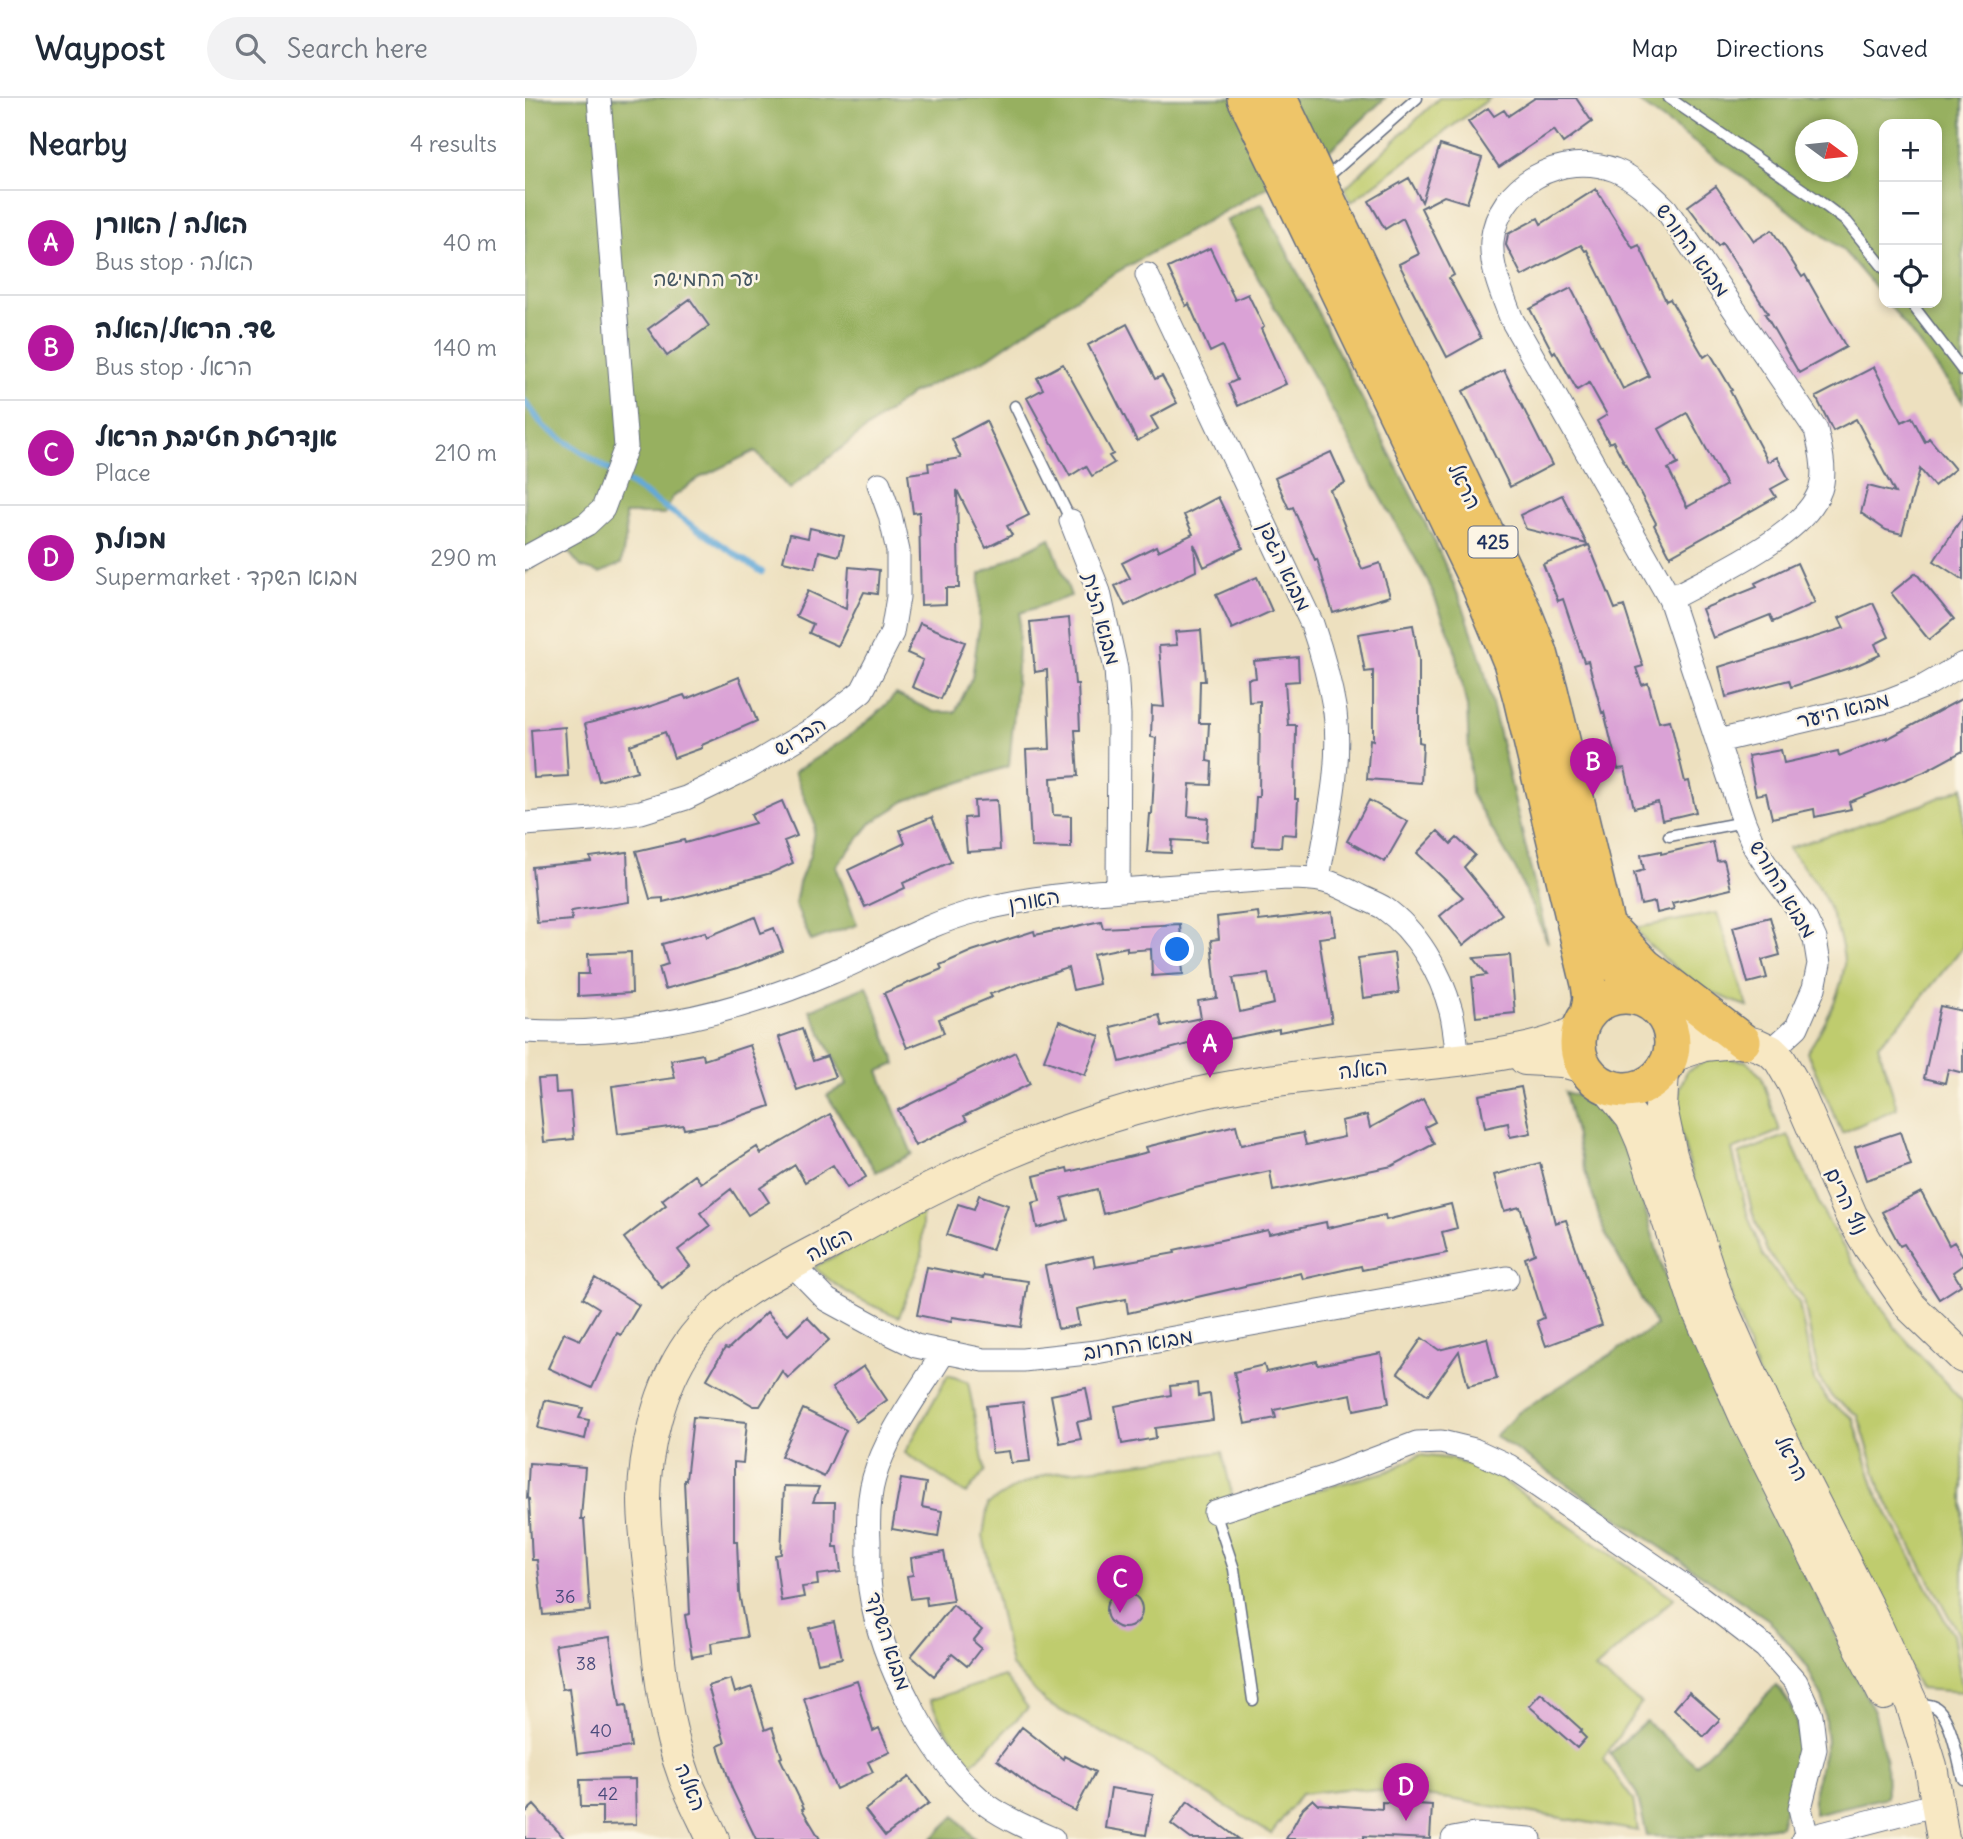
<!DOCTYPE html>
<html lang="en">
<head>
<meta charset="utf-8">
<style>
  :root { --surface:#fff; --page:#f2f2f3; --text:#1f2937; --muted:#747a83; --line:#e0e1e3; --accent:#b5179e }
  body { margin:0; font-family:Delius,"Playpen Sans Hebrew",sans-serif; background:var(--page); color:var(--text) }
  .controls { position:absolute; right:21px; top:21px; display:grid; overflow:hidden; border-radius:14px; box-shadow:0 4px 10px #0003 }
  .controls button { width:63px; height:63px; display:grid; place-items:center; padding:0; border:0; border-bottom:2px solid var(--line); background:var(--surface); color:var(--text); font:35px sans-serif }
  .compass { position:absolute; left:1270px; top:21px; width:63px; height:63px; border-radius:50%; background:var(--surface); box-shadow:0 4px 10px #0003; rotate:105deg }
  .you { position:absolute; left:653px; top:852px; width:24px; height:24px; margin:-18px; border:5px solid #fff; border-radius:50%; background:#1a73e8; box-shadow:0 0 0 10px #1a73e833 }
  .badge { display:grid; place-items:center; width:46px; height:46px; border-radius:50%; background:var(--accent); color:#fff; font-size:23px; font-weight:700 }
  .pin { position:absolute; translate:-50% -58px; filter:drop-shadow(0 2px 4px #0008) }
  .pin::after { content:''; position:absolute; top:37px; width:24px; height:21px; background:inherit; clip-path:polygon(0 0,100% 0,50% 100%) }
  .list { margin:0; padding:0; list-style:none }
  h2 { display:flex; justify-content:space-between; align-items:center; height:91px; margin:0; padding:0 28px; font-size:30px }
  h2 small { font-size:23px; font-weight:400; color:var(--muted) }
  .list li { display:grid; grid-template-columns:46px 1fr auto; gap:21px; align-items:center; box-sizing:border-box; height:105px; padding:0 28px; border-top:2px solid var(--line) }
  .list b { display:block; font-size:26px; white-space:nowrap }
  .list p { margin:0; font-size:23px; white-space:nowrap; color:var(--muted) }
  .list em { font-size:23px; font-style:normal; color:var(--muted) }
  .icon { flex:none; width:38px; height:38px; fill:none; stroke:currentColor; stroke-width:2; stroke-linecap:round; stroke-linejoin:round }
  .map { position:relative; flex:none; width:1438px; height:1741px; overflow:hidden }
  header { display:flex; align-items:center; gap:42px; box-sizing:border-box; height:98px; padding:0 35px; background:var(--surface); border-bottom:2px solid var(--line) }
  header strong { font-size:33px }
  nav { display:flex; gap:38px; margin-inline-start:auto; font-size:24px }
  .search { width:490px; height:63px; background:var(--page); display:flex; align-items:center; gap:18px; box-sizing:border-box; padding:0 24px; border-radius:38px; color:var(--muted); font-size:26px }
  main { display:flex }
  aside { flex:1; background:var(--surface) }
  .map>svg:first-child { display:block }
</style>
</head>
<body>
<header>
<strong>Waypost</strong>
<div class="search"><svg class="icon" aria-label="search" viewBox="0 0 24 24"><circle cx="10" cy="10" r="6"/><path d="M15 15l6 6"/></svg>Search here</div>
<nav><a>Map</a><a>Directions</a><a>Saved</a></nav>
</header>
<main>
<aside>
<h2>Nearby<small>4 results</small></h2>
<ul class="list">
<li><span class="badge">A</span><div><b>האלה / האורן</b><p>Bus stop · האלה</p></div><em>40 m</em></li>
<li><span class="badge">B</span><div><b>שד. הראל/האלה</b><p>Bus stop · הראל</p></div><em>140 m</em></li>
<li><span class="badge">C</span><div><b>אנדרטת חטיבת הראל</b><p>Place</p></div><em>210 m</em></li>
<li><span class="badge">D</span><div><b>מכולת</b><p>Supermarket · מבוא השקד</p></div><em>290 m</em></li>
</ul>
</aside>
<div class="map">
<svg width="1438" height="1741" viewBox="0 0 1438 1741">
  <rect width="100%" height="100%" fill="#fcf5e5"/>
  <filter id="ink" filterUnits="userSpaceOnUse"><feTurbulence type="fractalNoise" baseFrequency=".0143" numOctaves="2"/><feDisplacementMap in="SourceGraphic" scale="14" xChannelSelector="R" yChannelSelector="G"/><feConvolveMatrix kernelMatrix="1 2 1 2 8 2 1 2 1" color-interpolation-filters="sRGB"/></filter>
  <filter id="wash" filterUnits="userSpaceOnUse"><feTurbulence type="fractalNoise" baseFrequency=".00686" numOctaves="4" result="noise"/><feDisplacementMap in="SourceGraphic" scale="28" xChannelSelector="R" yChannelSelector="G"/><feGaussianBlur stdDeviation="1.57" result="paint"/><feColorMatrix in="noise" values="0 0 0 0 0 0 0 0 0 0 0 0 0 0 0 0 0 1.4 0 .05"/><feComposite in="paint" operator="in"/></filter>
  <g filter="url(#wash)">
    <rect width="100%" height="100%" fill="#ede0bf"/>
    <path fill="#bfcc6e" stroke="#6d7e66" stroke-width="2" d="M914 0H965L826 104 820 90Z
      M1438 689V849L1382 918 1353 947 1372 1010 1317 1035 1282 954C1298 931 1315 898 1319 870 1321 849 1304 806 1293 788 1284 775 1273 763 1263 750L1397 707Z
      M1192 815 1223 909 1170 888 1123 846 1111 830Z
      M1189 959 1221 963 1236 978 1255 1033 1207 1052 1222 1115 1237 1156 1274 1205 1289 1282 1303 1303 1328 1320 1351 1394 1428 1537 1438 1594 1395 1591 1232 1274 1176 1107 1152 1022 1155 989 1162 973Z
      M1263 1037 1299 1116 1336 1179 1372 1232 1438 1304V1560L1433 1535 1356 1392 1333 1317 1307 1299 1294 1280 1279 1203 1242 1153 1227 1113 1214 1056Z
      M397 1112V1158L374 1219C340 1205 316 1194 289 1169Z
      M423 1277 443 1284 460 1373 441 1396 380 1355Z
      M697 1354 712 1418 788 1393 864 1373 895 1357 927 1361 973 1379 1149 1500 1070 1571 1116 1605 1078 1661 1108 1702 1113 1733 925 1701 828 1690 776 1696 746 1736 617 1656 521 1605 486 1568 458 1438 463 1406 491 1389 523 1376Z
      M479 1578 503 1610 447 1666 419 1629 405 1602Z"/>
    <path fill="#97b061" stroke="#597060" stroke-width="2" fill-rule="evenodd" d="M0 0H860L802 55 585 178 526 216 463 260 386 296 264 391 230 353 174 380 147 400 140 416H100L101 438 96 466 75 475 56 469 36 445 0 475Z
      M1108 0H1438V304L1363 205H1412V26H1359V200L1317 151ZM1280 32H1322V74H1280Z
      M737 105 909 442 938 508 958 567 1023 845 991 772 946 696 942 609 928 544 903 483 701 123Z
      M525 440 546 498 495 515 490 604 484 668 382 702 346 725 311 768 332 827 286 843 270 806 274 785 285 757 290 726 269 674C309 649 339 631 371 596L409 614H430L447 580 454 530 455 476Z
      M342 888 371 966 354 973 387 1056 351 1074 302 997 322 986 285 912Z
      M1040 994 1068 1002 1089 1030 1107 1067 1138 1173 1176 1261 1350 1616 1361 1663 1362 1699 1289 1716V1692L1302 1644 1298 1601 1278 1562 1244 1522 970 1338 994 1314 1131 1228 1079 1133 1057 1064Z
      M1251 1588C1291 1627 1267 1682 1255 1728L1174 1739 1122 1738 1112 1696 1085 1656 1121 1623 1171 1667Z
      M430 1718 450 1741H406Z"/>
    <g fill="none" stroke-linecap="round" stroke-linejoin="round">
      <path stroke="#62a9d9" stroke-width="6" d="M0 303 19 329 87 374
        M96 380 237 474"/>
    </g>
    <g id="blocks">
      <path fill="#daa2d6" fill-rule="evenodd" d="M1010 0H1051L1067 24 1038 45 1029 32 974 69 943 24 963 10 969 18 979 12 983 18Z
        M915 47 957 60 942 105 919 98 896 110 929 177 924 180 956 240 922 259 874 166 894 156 878 120 860 131 844 103 884 80 897 104Z
        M1191 88 1229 143 1247 132 1277 179 1280 177 1321 249 1274 275 1240 216 1243 215 1197 145 1193 148 1163 108Z
        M1071 91 1108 150 1114 147 1141 203 1145 201 1179 259 1185 255 1207 292 1205 293 1243 364 1252 359 1264 381 1246 391 1251 399 1145 458 1129 427 1131 425 1088 343 1084 345 1072 323 1082 317 1064 285 1052 292 1030 253 1028 255 1005 211 1046 190 1098 291 1124 278 1062 152 1060 153 1056 147 997 178 981 147 983 136 1013 120 1016 126ZM1162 315 1201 387 1162 409 1143 371 1153 366 1134 331Z
        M685 150 710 202 723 196 739 229 736 231 761 286 713 308 703 286 712 282 697 248 685 254 664 206 661 208 643 170Z
        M165 201 184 228 142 258 123 231Z
        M602 226 630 281 637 278 652 305 626 319 633 331 612 343 563 247Z
        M538 266 588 356 584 358 589 365 567 378 561 368 545 378 502 300 518 291 512 280Z
        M1349 269 1377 324 1387 319 1400 344 1404 340 1430 371 1409 388 1395 371 1377 436 1361 432 1336 415 1343 388 1370 395 1331 321 1308 333 1291 299Z
        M979 272 1027 367 985 389 938 293Z
        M461 323 504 417 482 428 487 437 461 450 432 392 434 490H421V506L396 507 394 414 388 415 383 376 404 373 403 365 436 360 427 341Z
        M806 354 820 385 805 392 837 471 855 465 865 498 808 515 792 461 790 462 768 409 764 411 750 380Z
        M1037 397 1062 446 1001 431 995 417Z
        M693 399 718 450 679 469 669 446 671 473 600 508 590 488 605 480 597 465 631 448 633 453 668 436 659 417Z
        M1438 418V482L1409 463Z
        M285 430 319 438 314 458 294 453 290 470 258 463 265 436 283 440Z
        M1064 447 1090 511 1099 508 1118 568 1111 570 1117 587 1123 585 1134 624 1145 622 1160 684 1164 683 1171 714 1137 722 1133 704 1109 710 1100 670 1093 671 1079 614 1077 615 1063 563 1059 564 1038 501 1033 503 1018 466Z
        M1272 465 1290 505 1248 524 1245 517 1188 540 1177 511 1232 489 1230 485Z
        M324 469 354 472 352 496 339 494 313 548 284 535 288 526 271 518 283 493 321 511Z
        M1391 475 1429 521 1404 542 1366 495Z
        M732 479 747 513 707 531 691 497Z
        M1348 505 1364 539 1350 546 1355 557 1330 568 1266 589 1264 582 1201 599 1194 569 1319 530 1314 520Z
        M544 520 550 586H553L555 632H550L553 678 526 680 528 717 546 718V750L506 749 501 652 525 651 522 572 510 574 505 524Z
        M395 525 440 544 416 601 387 589 398 562 382 555Z
        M888 527 894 561V644L898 645 896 685 842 681 845 641 848 642V573L840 574 833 536Z
        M676 532 680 583H675L674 625H684L682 663 687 664 686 687 665 686 663 718 683 720 681 744 647 742 646 755 622 754 625 716H627L631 640 626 639 627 608 639 609 634 548 652 547 650 534Z
        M773 559 774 583 760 584 763 627H771L770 701H773L771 737 757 736 756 749 728 748 731 699H734L735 603 724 604 723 581 731 580 729 563Z
        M214 579 232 623 177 647V650L149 660 140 634 105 647 112 673 74 683 60 626 111 613 159 597 161 601Z
        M1438 600V653L1399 674 1324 704 1326 711 1290 719 1289 711 1247 720 1241 695 1231 697 1223 658 1256 652 1259 665 1313 653 1314 658 1362 639V641Z
        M40 629 43 678 9 680 6 632Z
        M472 702 475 752 442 754 439 720 450 719 449 703Z
        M844 702 883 724 860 764 822 743Z
        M257 703 272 738 259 743 268 765 246 775 171 796 138 804V800L125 801 111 753 159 742 160 745 230 725 226 717Z
        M407 719 426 764 378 785 380 790 340 809 323 772 380 745 375 732Z
        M913 733 926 746 932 740 950 757 939 769 977 816 938 847 915 818 938 799 892 755Z
        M1188 744 1192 763 1199 762 1206 791 1147 805 1149 811 1132 815 1130 804 1116 807 1109 775 1119 772 1116 757 1136 753V756Z
        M102 754 104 804 46 813 47 822 12 825 7 769 66 763 65 759Z
        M733 814 734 823 807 814 810 838 794 840 807 924 754 934V931L667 948V945L595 964 586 929 634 917 637 928 676 920 673 903 692 900 686 842 694 841 692 819ZM743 876 749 906 715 914 708 880Z
        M230 819 236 835 249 830 258 853 212 871 140 891 134 869 143 866 137 846 180 834 182 839Z
        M1245 819 1255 857 1237 862 1242 880 1223 885 1208 829Z
        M576 823 578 830 655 826 658 876 627 878 626 851 602 853V849L568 856 574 886 548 892 543 870 465 896 467 899 414 921 419 935 382 950 359 895 417 871 415 867 447 853 509 833 510 837Z
        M106 854 107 895 53 898V876H64L63 856Z
        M869 855 874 895 838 900 833 860Z
        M985 857 990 915 951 919 947 879 962 877 949 860Z
        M1415 908 1438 913V975L1423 971 1420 985 1399 980Z
        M534 923 575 938 560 977 519 962Z
        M277 931 288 963 302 958 310 979 272 992 254 939Z
        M225 947 245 1008 195 1025 159 1031 158 1027 93 1036 87 988 150 980 146 962 178 956 179 962Z
        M490 954 505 986 439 1018 442 1023 390 1048 373 1012Z
        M30 980 31 995 45 994 49 1041 19 1044 13 981Z
        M996 989 1006 1035 985 1039 983 1025 960 1030 954 997Z
        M898 1001 910 1024 900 1029 909 1046 867 1068 748 1093 745 1073 670 1090 578 1116 572 1091 537 1100 543 1122 512 1130 507 1105 515 1103 509 1078 542 1070 543 1074 623 1054 621 1049 711 1027 716 1047 778 1035 781 1047 819 1039 816 1023 842 1017 845 1030Z
        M305 1016 341 1079 322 1090 308 1067 280 1084 270 1067 235 1090 244 1104 223 1117 206 1091 175 1115 185 1128 153 1152 165 1168 137 1190 99 1140 141 1107 137 1102 170 1077 176 1085 232 1049 236 1056Z
        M1375 1034 1386 1067 1341 1082 1330 1049Z
        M1015 1065 1030 1125 1041 1122 1077 1227 1021 1248 1012 1223 1019 1220 1000 1160 1010 1156 995 1109 979 1113 969 1077Z
        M1396 1094 1424 1147 1429 1144 1438 1158V1167L1428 1174 1436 1187 1414 1201 1379 1146 1375 1148 1357 1114Z
        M454 1097 483 1107 467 1152 422 1137 433 1106 449 1111Z
        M926 1106 932 1130 917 1134 922 1155 837 1172 836 1168 778 1181 776 1175 603 1215 601 1201 551 1211 554 1227 533 1231 520 1168 568 1158 570 1169 650 1155 649 1152 743 1132 744 1136 801 1124 802 1130 860 1117 861 1122Z
        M402 1169 458 1180 459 1177 503 1183 496 1229 427 1219 426 1224 392 1217Z
        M70 1180 114 1207 96 1237 92 1235 67 1290 23 1270 39 1235 55 1242 74 1210 58 1200Z
        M242 1214 263 1237 282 1219 304 1242 263 1280 257 1273 235 1308H229L182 1281 200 1250 203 1251Z
        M897 1240 914 1252 962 1240 972 1281 943 1288 934 1253 903 1297 873 1275Z
        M856 1255 864 1305 829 1312 826 1296 749 1312 751 1320 720 1326 709 1274 739 1267 741 1274 792 1263 793 1267Z
        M339 1268 362 1302 331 1324 307 1290Z
        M672 1285 673 1298 685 1296 688 1322 630 1330 631 1340 597 1346 590 1308 646 1297 645 1288Z
        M561 1290 567 1321 552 1324 556 1341 535 1345 526 1297Z
        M20 1302 58 1310 54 1320 64 1322 60 1341 13 1330Z
        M498 1304 505 1363 486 1365 484 1353 467 1355 461 1308Z
        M278 1311 321 1332 299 1379 256 1358Z
        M168 1319 222 1324 218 1365 209 1364V1443H212L214 1495 222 1539 186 1545 187 1555 167 1559 160 1517 165 1516 159 1382H161Z
        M4 1365 60 1369 56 1421H59L65 1513 18 1517 12 1462H7L4 1401 2 1400Z
        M376 1381 401 1385 397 1409 417 1413 413 1439 367 1431Z
        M259 1388 294 1389 288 1404H310L309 1449H313L316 1474 292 1477 293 1487 277 1489 279 1499 256 1503 250 1457 256 1456Z
        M419 1454 428 1503 402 1507 401 1499 386 1501 382 1478 388 1477 386 1460Z
        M581 1512a18 18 0 1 1 36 0a18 18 0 1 1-36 0Z
        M428 1507 457 1532 448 1543 456 1550 442 1568 427 1556 409 1578 386 1558Z
        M309 1524 317 1560 293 1565 284 1530Z
        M85 1539 95 1608 101 1607 106 1649 52 1656 44 1590 37 1591 30 1547Z
        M206 1581 210 1595 227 1589 240 1632 247 1629 257 1659 255 1660 279 1710 277 1711 295 1741H231L207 1691 193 1648 200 1645 183 1588Z
        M332 1583 348 1633 354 1630 365 1654 343 1664 348 1674 311 1691 296 1657 279 1600Z
        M1164 1594 1195 1621 1179 1639 1149 1611Z
        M1016 1595 1057 1632 1055 1634 1061 1640 1052 1650 1004 1608Z
        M497 1629 538 1661 539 1658 570 1674 550 1713 513 1694 472 1662Z
        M384 1679 404 1705 360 1738 340 1712Z
        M110 1681 111 1726 77 1727V1709H56L55 1682Z
        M586 1690 628 1697 621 1737 580 1730Z
        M788 1701 793 1706 857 1711V1704L907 1707 905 1741 839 1738V1741H761L778 1710Z
        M663 1703 714 1741H666L646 1726Z
        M9 1707 40 1741H0V1715Z"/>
    </g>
  </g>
  <g filter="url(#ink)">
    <use href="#blocks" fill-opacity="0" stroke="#646d80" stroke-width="2"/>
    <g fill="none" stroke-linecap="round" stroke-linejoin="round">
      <g stroke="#646d80" stroke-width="13">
        <path id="lane" d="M1144 0 1290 100 1322 124 1359 170
          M800 81 892 0
          M1386 205 1438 273
          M490 308 546 423
          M1144 738 1219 724
          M690 1414 709 1471 728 1602
          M1391 1606C1396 1606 1404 1606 1408 1608 1426 1614 1433 1664 1438 1681"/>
      </g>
      <g stroke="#646d80" stroke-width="25">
        <path id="street" d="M622 177 787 526C797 555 805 584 810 614 817 669 802 726 793 780
          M546 423 574 494 591 571 594 617 593 792
          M0 460 62 426 78 411 101 349 74 0
          M1145 501C1186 478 1288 435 1297 385 1300 368 1295 349 1291 332L1141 111C1126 96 1110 80 1090 72 1037 52 973 86 967 143 965 170 978 198 987 222L1145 501 1219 724 1230 750 1245 773 1280 820 1290 841 1294 866 1289 890 1272 929 1246 953
          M1193 643 1362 603 1398 589 1438 566
          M0 726 68 721 116 714 161 700 221 671 290 630 337 593 367 535 373 499V453L365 417 354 386
          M0 933C107 939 207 917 305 875 353 855 400 826 451 813 503 799 555 795 609 791 660 787 711 784 762 780 796 780 804 782 834 798 842 802 851 805 859 810 892 833 916 875 926 913 930 929 931 946 933 961
          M267 1166 302 1202 348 1227 391 1248 459 1262H498L571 1254 982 1180
          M418 1255C394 1295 362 1335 349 1380 343 1400 343 1423 344 1443 344 1459 343 1476 345 1491 355 1562 406 1662 462 1707 481 1721 507 1732 528 1741
          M690 1414 802 1379 892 1345 916 1344 949 1352 984 1368 1175 1499 1240 1549 1271 1584 1286 1617 1290 1651 1275 1710 1282 1740
          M928 1741 949 1737 1005 1741
          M1278 1741 1413 1706"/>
      </g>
      <g stroke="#646d80" stroke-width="34">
        <path id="secondary" d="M1136 914 1153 924 1233 947 1246 953 1255 962 1269 986 1326 1117 1344 1148 1386 1209 1438 1259
          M1144 959 1179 947 1209 944
          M1000 961 1037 963 1061 970
          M1138 972 1136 1010 1146 1057 1193 1202 1242 1312 1349 1523 1387 1606 1406 1668 1418 1741
          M1081 988 1107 1020 1117 1043 1172 1210 1222 1322 1359 1596
          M188 1741C179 1721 168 1701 160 1680 140 1627 134 1569 129 1513 126 1476 119 1438 119 1402 119 1353 135 1287 164 1246 199 1197 256 1172 308 1144 342 1125 377 1105 412 1088 510 1038 621 1002 729 985 771 979 813 974 855 970 901 965 1023 958 1056 929"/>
      </g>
      <g stroke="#646d80" stroke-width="38">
        <path id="primary" d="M720 0 954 487 986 564 996 600 1064 886 1066 900 1063 916
          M754 0 998 512 1015 555 1025 592 1088 854C1096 877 1106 890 1125 905
          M1089 835 1120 868 1218 943
          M1053 945a47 47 0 1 1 94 0a47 47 0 1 1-94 0Z"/>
      </g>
      <use href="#lane" stroke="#fff" stroke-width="10"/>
      <use href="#street" stroke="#fff" stroke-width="23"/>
      <use href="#secondary" stroke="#f8e8c3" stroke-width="32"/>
      <use href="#primary" stroke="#eec569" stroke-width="35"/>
    </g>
  </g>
  <g text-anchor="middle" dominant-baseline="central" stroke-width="5" stroke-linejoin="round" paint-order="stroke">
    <g font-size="18" fill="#4b4c7c">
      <text x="40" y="1498">36</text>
      <text x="61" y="1565">38</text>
      <text x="76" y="1632">40</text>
      <text x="83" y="1695">42</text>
    </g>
    <rect fill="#fcf5e5" stroke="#5e6a86" stroke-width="2" x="943.5" y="428.5" width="49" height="31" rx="5"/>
    <g font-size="19" font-weight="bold" fill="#1b2f5e">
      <text x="968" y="444">425</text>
    </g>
    <g font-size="21" fill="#1b2f5e" stroke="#fcf5e5">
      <text transform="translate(1168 152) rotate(54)">מבוא החורש</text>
      <text transform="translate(940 388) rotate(64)">הראל</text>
      <text transform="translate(760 468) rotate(65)">מבוא הגפן</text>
      <text transform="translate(577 521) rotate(75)">מבוא הזית</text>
      <text transform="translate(1318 612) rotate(-14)">מבוא היער</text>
      <text transform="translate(275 638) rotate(-32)">הברוש</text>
      <text transform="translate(1258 791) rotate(59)">מבוא החורש</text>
      <text transform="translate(509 802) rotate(-10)">האורן</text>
      <text transform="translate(838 971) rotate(-6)">האלה</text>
      <text transform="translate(1322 1103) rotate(64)">נוף הרים</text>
      <text transform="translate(304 1146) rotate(-28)">האלה</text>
      <text transform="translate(613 1246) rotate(-9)">מבוא החרוב</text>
      <text transform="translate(1267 1360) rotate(63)">הראל</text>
      <text transform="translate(364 1543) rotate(72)">מבוא השקד</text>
      <text transform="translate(166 1689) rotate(68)">האלה</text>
    </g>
    <g font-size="21" fill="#445662" stroke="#fcf5e5">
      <text x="181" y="180">יער החמישה</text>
    </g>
  </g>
</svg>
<div class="controls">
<button>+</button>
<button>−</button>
<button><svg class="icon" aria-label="locate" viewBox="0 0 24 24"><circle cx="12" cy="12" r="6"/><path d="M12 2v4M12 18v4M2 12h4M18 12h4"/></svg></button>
</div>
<svg class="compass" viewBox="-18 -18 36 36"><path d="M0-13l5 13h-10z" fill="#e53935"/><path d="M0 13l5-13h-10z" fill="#747a83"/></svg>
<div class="you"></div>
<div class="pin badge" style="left:685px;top:980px">A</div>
<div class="pin badge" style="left:1068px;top:698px">B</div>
<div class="pin badge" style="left:595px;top:1515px">C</div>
<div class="pin badge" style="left:881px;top:1723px">D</div>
</div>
</main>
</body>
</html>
